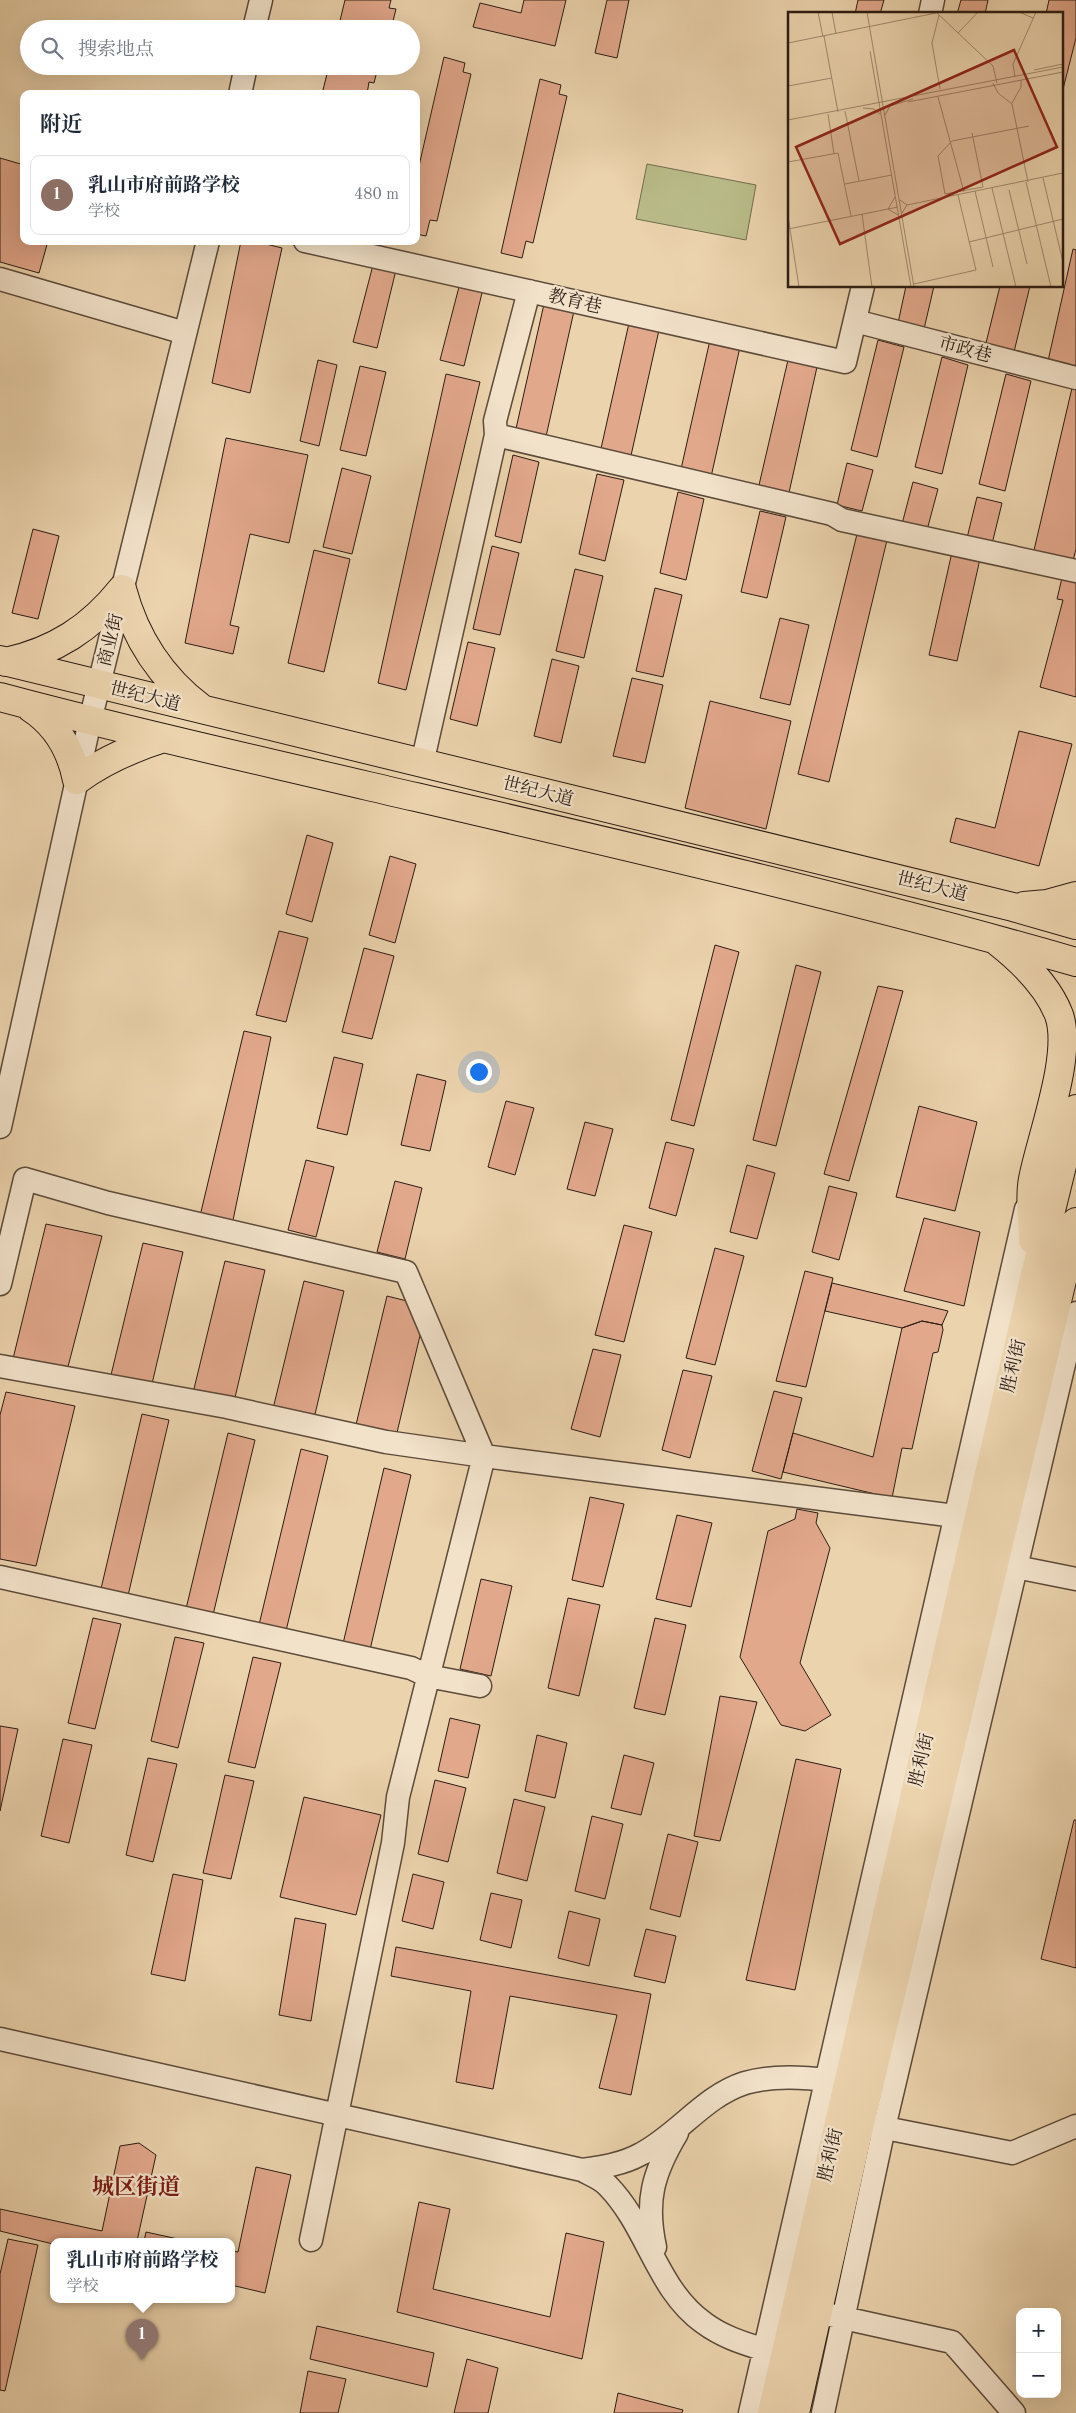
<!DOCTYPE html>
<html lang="zh">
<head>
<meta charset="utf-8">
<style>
  :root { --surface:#fff; --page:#f2f2f3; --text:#1f2937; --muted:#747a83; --line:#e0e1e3; --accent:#db2777 }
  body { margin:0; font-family:"Old Standard TT","Noto Serif SC",serif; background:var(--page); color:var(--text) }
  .controls { position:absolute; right:15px; bottom:15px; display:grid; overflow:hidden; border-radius:10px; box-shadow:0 5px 20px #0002 }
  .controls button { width:45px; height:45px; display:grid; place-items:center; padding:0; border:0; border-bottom:1px solid var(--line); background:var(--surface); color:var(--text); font:25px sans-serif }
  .you { position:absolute; left:478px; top:1071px; width:18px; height:18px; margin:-12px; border:4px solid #fff; border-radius:50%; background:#1a73e8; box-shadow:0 0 0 8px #1a73e833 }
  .badge { display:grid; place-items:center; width:32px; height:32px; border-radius:50%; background:var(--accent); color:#fff; font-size:16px; font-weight:700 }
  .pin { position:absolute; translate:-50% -41px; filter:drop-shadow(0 1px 2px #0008) }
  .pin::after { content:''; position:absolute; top:26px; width:18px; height:15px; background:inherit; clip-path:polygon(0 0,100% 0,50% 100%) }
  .popup { position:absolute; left:50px; top:2238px; width:185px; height:65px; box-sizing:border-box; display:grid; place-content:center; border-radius:10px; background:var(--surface); filter:drop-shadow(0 1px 4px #0005); font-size:16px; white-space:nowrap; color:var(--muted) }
  .popup b { font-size:19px; color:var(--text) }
  .popup::after { content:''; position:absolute; left:50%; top:100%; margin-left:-10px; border:10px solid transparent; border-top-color:var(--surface) }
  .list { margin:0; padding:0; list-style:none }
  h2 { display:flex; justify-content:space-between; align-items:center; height:65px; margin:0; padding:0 20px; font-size:21px }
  h2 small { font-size:16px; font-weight:400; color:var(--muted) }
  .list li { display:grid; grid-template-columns:32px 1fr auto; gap:15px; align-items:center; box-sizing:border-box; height:80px; margin:0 10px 10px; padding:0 10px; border:1px solid var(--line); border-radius:10px }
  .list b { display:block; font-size:19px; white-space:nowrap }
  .list p { margin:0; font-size:16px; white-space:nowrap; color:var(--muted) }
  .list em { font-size:16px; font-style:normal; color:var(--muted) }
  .icon { flex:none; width:28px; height:28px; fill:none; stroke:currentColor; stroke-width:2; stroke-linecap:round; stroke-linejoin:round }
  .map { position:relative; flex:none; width:1076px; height:2413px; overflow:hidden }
  .search { position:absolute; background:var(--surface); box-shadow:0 5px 20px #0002; left:20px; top:20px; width:400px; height:55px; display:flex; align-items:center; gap:12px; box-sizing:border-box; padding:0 18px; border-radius:28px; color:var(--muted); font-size:19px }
  .panel { position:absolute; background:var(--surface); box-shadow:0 5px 20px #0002; left:20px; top:90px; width:400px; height:155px; border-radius:10px }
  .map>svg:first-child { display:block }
</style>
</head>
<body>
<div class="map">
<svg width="1076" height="2413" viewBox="0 0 1076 2413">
  <rect width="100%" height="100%" fill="#ebd3ad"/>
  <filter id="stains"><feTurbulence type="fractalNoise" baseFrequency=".004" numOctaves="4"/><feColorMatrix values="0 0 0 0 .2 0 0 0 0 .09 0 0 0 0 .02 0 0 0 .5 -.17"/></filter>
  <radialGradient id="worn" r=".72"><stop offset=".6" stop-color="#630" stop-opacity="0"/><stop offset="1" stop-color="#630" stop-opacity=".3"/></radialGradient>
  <path fill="#b9bc89" stroke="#726c4e" d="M647 164 756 185 746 240 636 219Z"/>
  <path fill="#e2a88c" stroke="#2c1c13" d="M345 0H391L389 8 396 9 391 29H338Z
    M524 0H566L555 46 473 27 480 3 521 13Z
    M607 0H629L617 58 595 53Z
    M858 0H884L880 14H855Z
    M961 0H988L985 14H957Z
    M1049 0H1076V38L1062 93V14H1046Z
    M444 57 465 63 463 72 471 74 437 221 430 220 426 236 416 234V179Z
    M329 66H362L377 71 374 83 369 82 367 94H322Z
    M540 79 561 85 559 94 567 96 533 243 526 241 522 258 501 253Z
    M0 158 24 165V241H48L39 273 0 262Z
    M241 241H254L282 248 250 393 212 383Z
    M1073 249 1076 250V368L1048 361Z
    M373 265 396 270 377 348 353 342Z
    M460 283 483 289 464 366 440 360Z
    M906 286H934L924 329 898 323Z
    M1000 286H1030L1013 356 985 347Z
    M544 304 574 311 543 450 513 442Z
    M629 323 659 330 628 469 598 462Z
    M710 340 740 347 709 486 679 478Z
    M878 340 904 347 877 457 851 450Z
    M942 357 968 365 942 474 915 467Z
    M318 360 337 365 319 446 300 441Z
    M788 360 817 367 786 506 756 498Z
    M360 366 386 372 366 456 340 450Z
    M446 374 480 382 406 690 378 683Z
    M1006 374 1031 381 1005 491 979 484Z
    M1072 388 1076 389V549L1070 572 1031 563Z
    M226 438 308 455 289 543 250 534 230 625 239 627 233 654 185 643Z
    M513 455 539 462 521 543 495 536Z
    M847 463 873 470 862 511 837 505Z
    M342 468 371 476 352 554 323 547Z
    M597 474 624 480 605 561 579 554Z
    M913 482 938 489 927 530 902 524Z
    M678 492 704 499 686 580 660 573Z
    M977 497 1002 503 992 544 967 538Z
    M760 511 786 517 767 598 741 592Z
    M33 529 59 536 38 619 12 613Z
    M858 530 888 536 829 782 798 774Z
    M492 546 519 553 500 635 473 629Z
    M314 550 350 559 324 672 288 663Z
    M952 552 980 559 957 661 929 655Z
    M575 569 603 576 584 658 556 651Z
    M1062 578 1076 582V697L1040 687 1063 600 1057 599Z
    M655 588 682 595 663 677 636 671Z
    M780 618 809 625 790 705 760 698Z
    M468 642 495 648 477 726 450 719Z
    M552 659 579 666 561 743 534 736Z
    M632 678 663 685 645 763 613 756Z
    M710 701 791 721 766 829 685 808Z
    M1019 731 1072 744 1039 866 950 842 956 818 995 828Z
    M307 835 333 843 312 922 286 914Z
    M390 856 416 864 395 943 369 935Z
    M279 931 308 938 286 1022 256 1015Z
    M715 945 739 952 694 1126 671 1120Z
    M364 948 394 956 372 1039 342 1032Z
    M796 965 821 972 776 1146 753 1140Z
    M878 986 903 991 849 1181 824 1174Z
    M244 1031 271 1037 232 1225 200 1216Z
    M334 1057 363 1064 347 1135 317 1128Z
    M417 1074 446 1081 430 1151 401 1145Z
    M506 1101 534 1108 515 1175 488 1167Z
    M919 1106 977 1122 955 1211 896 1197Z
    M585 1122 613 1129 595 1196 567 1189Z
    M666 1142 694 1149 676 1216 649 1208Z
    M306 1160 334 1167 316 1237 288 1230Z
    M747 1165 775 1173 757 1239 730 1232Z
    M395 1181 422 1188 405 1259 377 1252Z
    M829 1186 857 1193 839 1260 812 1252Z
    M924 1218 980 1232 964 1306 904 1291Z
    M46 1224 102 1236 64 1382 10 1371Z
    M624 1225 652 1232 624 1342 595 1335Z
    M143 1243 183 1252 151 1388 110 1379Z
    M715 1248 744 1256 715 1365 686 1358Z
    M225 1261 265 1270 233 1406 192 1397Z
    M805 1271 833 1278 806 1387 776 1381Z
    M304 1281 344 1291 312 1427 271 1417Z
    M832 1283 948 1311 942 1325 922 1321 902 1328 825 1311Z
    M387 1296 427 1306 395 1441 354 1433Z
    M922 1321 942 1325 943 1330 938 1352 933 1353 912 1449 902 1448 892 1498 783 1472 793 1433 873 1457 902 1328Z
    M593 1349 621 1355 600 1437 571 1429Z
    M683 1370 712 1376 690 1458 662 1450Z
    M774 1391 802 1398 781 1479 752 1471Z
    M6 1392 75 1406 36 1566 0 1559V1415Z
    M142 1414 169 1420 127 1600 100 1593Z
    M228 1433 255 1440 212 1619 185 1613Z
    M301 1449 328 1456 285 1635 258 1629Z
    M384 1468 411 1475 369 1654 342 1648Z
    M590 1497 624 1504 603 1587 572 1580Z
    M797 1509 818 1513 816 1523 830 1548 800 1663 831 1715 805 1731 781 1725 740 1657 768 1531 795 1519Z
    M677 1515 712 1523 691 1607 656 1599Z
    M481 1579 512 1586 491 1676 460 1669Z
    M568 1598 600 1605 579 1696 548 1688Z
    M93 1618 121 1624 95 1729 68 1723Z
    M655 1618 686 1625 665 1715 634 1708Z
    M175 1637 204 1643 178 1748 151 1741Z
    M253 1657 281 1663 255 1768 228 1762Z
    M720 1696 757 1702 720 1841 694 1836Z
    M450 1718 480 1725 468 1778 438 1771Z
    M0 1726 18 1729 0 1811Z
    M537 1735 567 1743 555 1798 525 1791Z
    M63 1739 92 1745 69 1843 41 1836Z
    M624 1755 654 1763 641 1815 611 1808Z
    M148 1758 177 1764 153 1862 126 1855Z
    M796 1759 841 1769 795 1990 746 1980Z
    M225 1775 254 1781 231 1879 203 1873Z
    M435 1780 466 1788 448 1862 418 1854Z
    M304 1797 381 1815 356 1915 280 1897Z
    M514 1799 545 1807 527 1881 497 1873Z
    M592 1816 623 1824 605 1899 575 1891Z
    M1074 1820H1076V1968L1041 1959Z
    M668 1834 698 1842 680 1917 650 1909Z
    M173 1874 203 1880 185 1981 151 1974Z
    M413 1874 444 1882 433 1929 402 1921Z
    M491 1893 522 1900 511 1948 480 1940Z
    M569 1911 600 1919 589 1966 558 1958Z
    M295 1918 326 1924 311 2021 279 2015Z
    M646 1929 676 1936 665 1983 634 1976Z
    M396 1947 651 1994 631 2095 599 2088 617 2015 510 1996 493 2089 456 2082 471 1991 391 1976Z
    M139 2143 156 2155 137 2241H53V2244L0 2231V2209L102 2231 120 2146Z
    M256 2167 291 2175 265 2293 231 2285V2251L238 2252Z
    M419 2202 450 2209 433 2289 550 2317 566 2233 604 2242 582 2359 397 2312Z
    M146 2232 187 2241H144Z
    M8 2239 38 2245 5 2391 0 2390V2274Z
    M317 2326 434 2353 427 2387 310 2359Z
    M467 2359 498 2368 488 2413H454Z
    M308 2371 346 2379 338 2413H300Z
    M618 2393 683 2410 682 2413H614Z"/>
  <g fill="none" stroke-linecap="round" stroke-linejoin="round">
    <g stroke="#5c4a3a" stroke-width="25">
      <path id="minor" d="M930 14 933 0
        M254 29 261 0
        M240 94 246 66
        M305 241 845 362 863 286
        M0 279 185 333
        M855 321 1076 378
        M496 435 832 514 842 520 1076 571
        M422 764 496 435 495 421 529 291
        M0 1127 90 721 208 241
        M0 1284 25 1179 108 1203 406 1272 484 1456 398 1797 393 1843 311 2240
        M0 1366 227 1407 386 1442 484 1456 955 1516
        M1016 1567 1076 1579
        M0 1577 411 1668 428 1676 480 1686
        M0 2039 582 2170C591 2175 602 2179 608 2186 648 2227 657 2290 704 2323 727 2340 751 2345 777 2354
        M870 2125 1012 2153 1076 2126
        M582 2170C603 2167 623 2164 641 2154 678 2135 704 2096 745 2083 776 2074 809 2078 841 2081
        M655 2247C645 2201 653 2173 677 2133
        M830 2315 952 2342 1014 2413
        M750 2413 1026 1209
        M823 2413 884 2128 1076 1313"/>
    </g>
    <g stroke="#2c1c13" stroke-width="30">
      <path id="major" d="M122 589C135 638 160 677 201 708
        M0 660 1013 907 1076 925
        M6 662C55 651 91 628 122 589
        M0 697C122 730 245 757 368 786 605 841 842 895 1076 962
        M31 708C57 725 71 750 77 780 104 760 132 748 164 738
        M1024 906 1047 904 1076 896
        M998 942C1022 961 1048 986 1059 1015 1073 1055 1041 1137 1033 1179 1029 1198 1033 1221 1033 1240
        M772 2413 1034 1279 1076 1109
        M795 2413 860 2123 1076 1222"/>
    </g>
    <use href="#minor" stroke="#f2e2ca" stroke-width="22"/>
    <use href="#major" stroke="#ebd3ad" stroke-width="28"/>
  </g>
  <g text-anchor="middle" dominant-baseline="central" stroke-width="4.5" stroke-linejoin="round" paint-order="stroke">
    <g font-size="18" fill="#2c1c13" stroke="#f2e2ca">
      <text transform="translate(575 302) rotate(13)">教育巷</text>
      <text transform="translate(965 350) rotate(15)">市政巷</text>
      <text transform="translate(111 640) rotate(-76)">商业街</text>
      <text transform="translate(145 697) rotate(14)">世纪大道</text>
      <text transform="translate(538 792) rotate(14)">世纪大道</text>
      <text transform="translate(932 887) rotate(14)">世纪大道</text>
      <text transform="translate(1014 1366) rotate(-77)">胜利街</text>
      <text transform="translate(922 1760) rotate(-77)">胜利街</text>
      <text transform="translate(831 2155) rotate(-77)">胜利街</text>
    </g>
    <g font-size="22" font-weight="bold" fill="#7a1f14" stroke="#f2e2ca">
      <text x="136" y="2188">城区街道</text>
    </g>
  </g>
  <g transform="translate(788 12)">
    <rect width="275" height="275" fill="#ebd3ad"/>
    <path fill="none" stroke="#9f8a6f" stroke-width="1" d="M30 0 35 25M44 0 48 22M79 0 126 275M231 0 245 6M149 1 205 54 209 71M151 3 144 31 152 77M170 21 190 0M36 24 50 100M0 31 153 0M82 39 123 275M246 58 275 52M227 65 225 52 248 0M205 71 210 81 224 92 240 170M0 74 44 66M150 85 176 180M120 90 275 60M224 91 233 75V68M75 96 86 97 92 102M57 99 71 169M40 102 46 142M97 103 102 94 125 87M0 108 275 55M184 121 195 175M0 150 50 141 63 204M255 166 275 250M238 170 263 275M57 172 104 163M195 175 157 182 150 144 164 129 241 114M204 176 228 275M221 178 239 252M187 179 205 255M107 185 100 197 110 203M112 188 119 193 114 201M119 193 275 161M74 202 84 275M0 204 11 275M0 217 110 195M181 230 275 207M126 272 188 258 170 183"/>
    <path fill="#8f2418" fill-opacity="0.15" stroke="#8f2418" stroke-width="2.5" d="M226 38 269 135 52 232 8 135Z"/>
    <rect width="275" height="275" fill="none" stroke="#2c1c13" stroke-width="2.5"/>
  </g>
  <rect width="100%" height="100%" filter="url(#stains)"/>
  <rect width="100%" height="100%" fill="url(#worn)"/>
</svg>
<div class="controls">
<button>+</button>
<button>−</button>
</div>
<div class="you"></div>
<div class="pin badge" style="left:142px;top:2360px;background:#8d6e63">1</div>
<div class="popup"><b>乳山市府前路学校</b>学校</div>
<div class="search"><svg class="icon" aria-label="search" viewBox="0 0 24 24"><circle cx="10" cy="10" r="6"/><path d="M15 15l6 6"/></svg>搜索地点</div>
<section class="panel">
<h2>附近<small></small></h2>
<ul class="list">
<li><span class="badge" style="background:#8d6e63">1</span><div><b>乳山市府前路学校</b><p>学校</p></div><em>480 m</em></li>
</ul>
</section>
</div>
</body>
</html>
